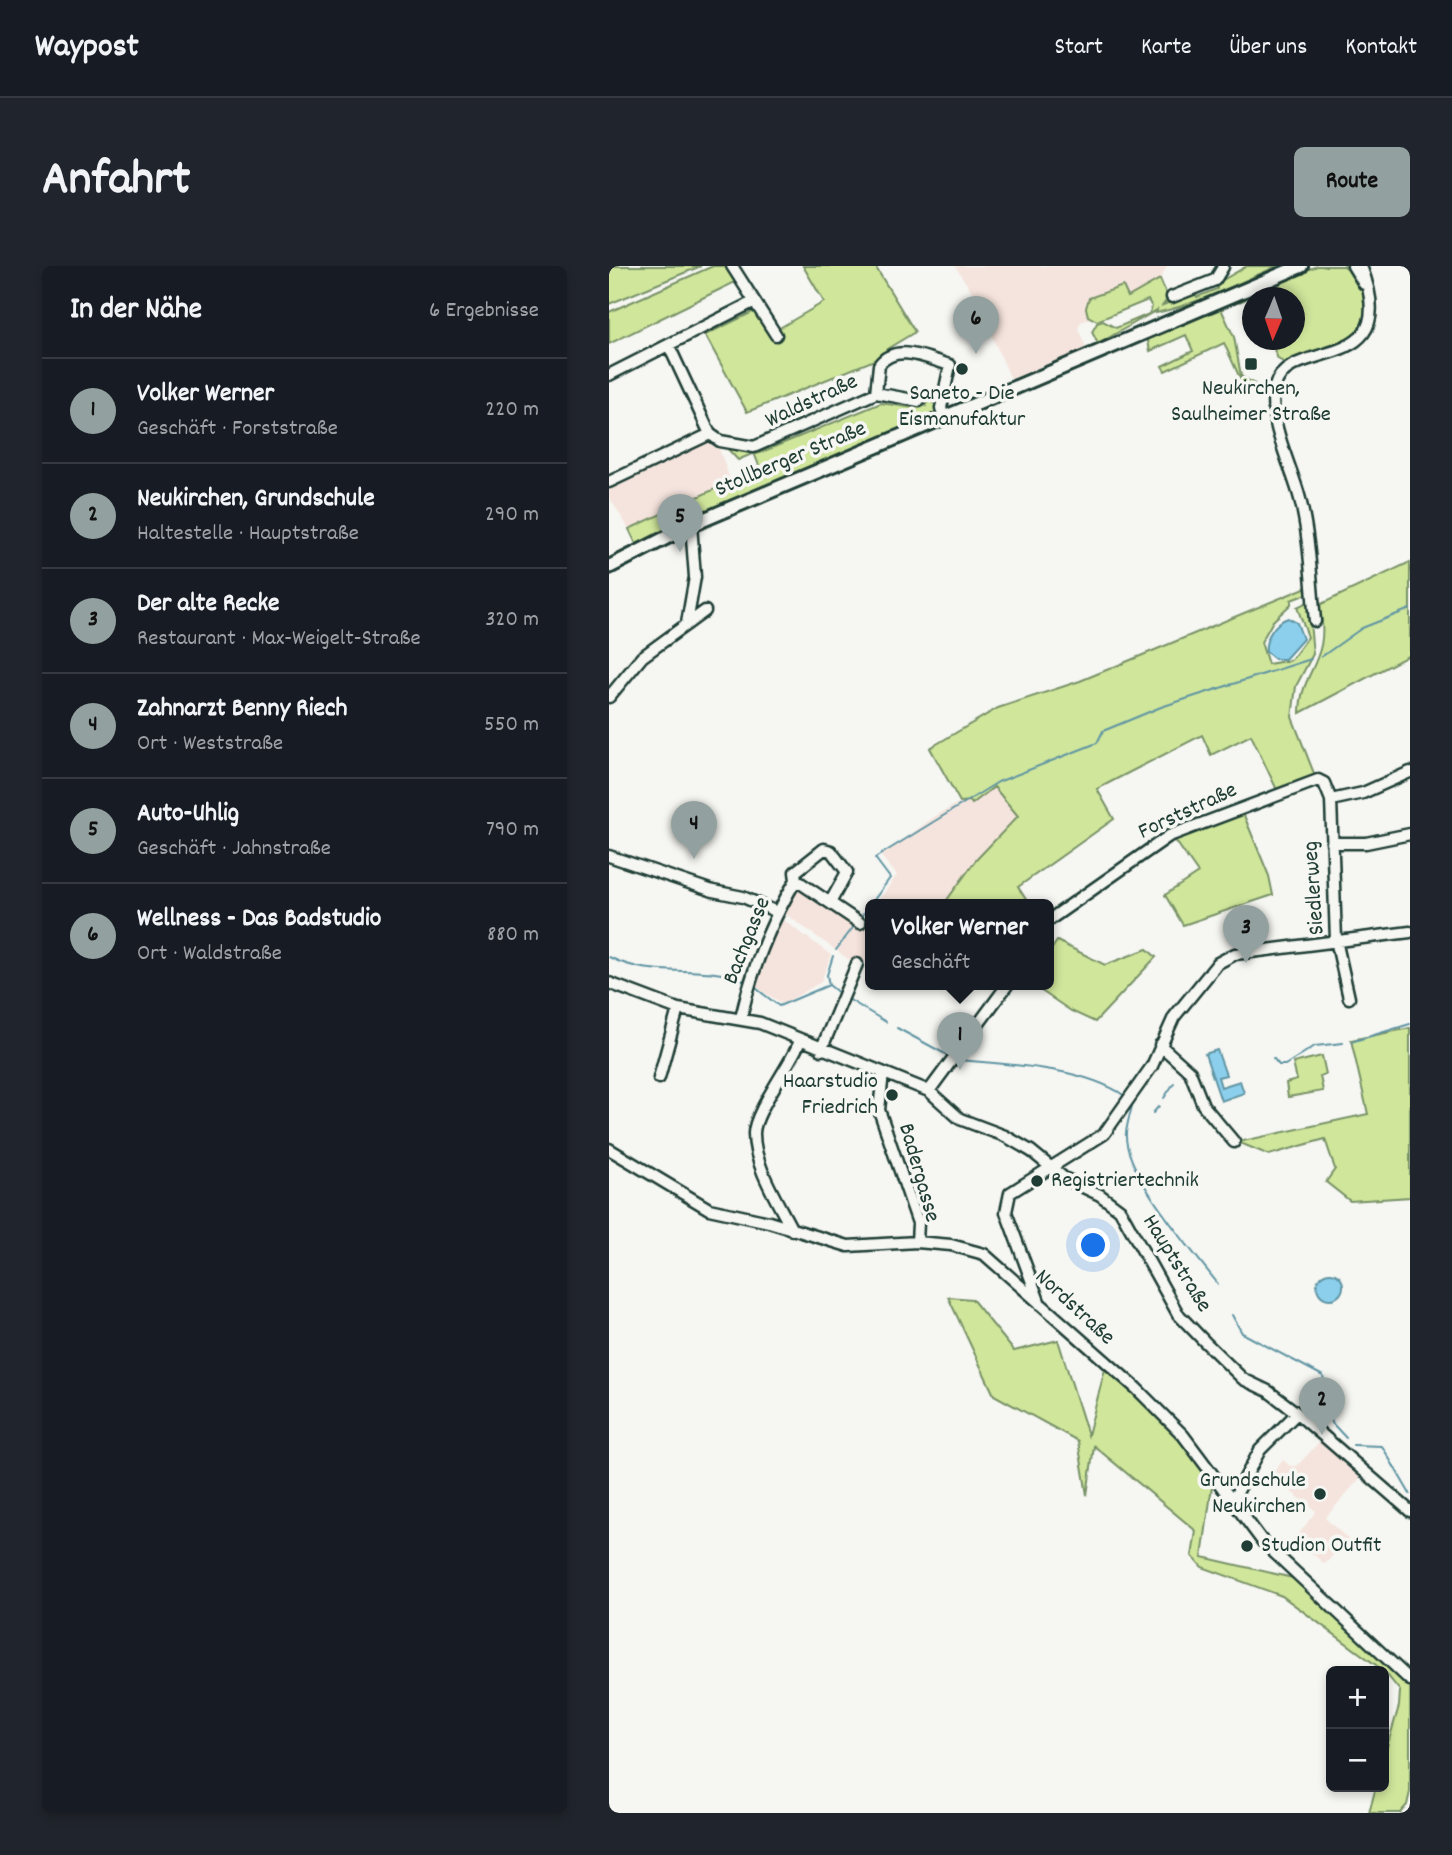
<!DOCTYPE html>
<html lang="de">
<head>
<meta charset="utf-8">
<style>
  :root { --surface:#171b24; --page:#20242c; --text:#f1f3f6; --muted:#9ea1a6; --line:#363941; --accent:#92a19f }
  body { margin:0; font-family:Dekko,sans-serif; background:var(--page); color:var(--text) }
  .controls { position:absolute; right:21px; bottom:21px; display:grid; overflow:hidden; border-radius:10px; box-shadow:0 4px 10px #0003 }
  .controls button { width:63px; height:63px; display:grid; place-items:center; padding:0; border:0; border-bottom:2px solid var(--line); background:var(--surface); color:var(--text); font:35px sans-serif }
  .compass { position:absolute; left:633px; top:21px; width:63px; height:63px; border-radius:50%; background:var(--surface); box-shadow:0 4px 10px #0003; rotate:182deg }
  .you { position:absolute; left:485px; top:980px; width:24px; height:24px; margin:-18px; border:5px solid #fff; border-radius:50%; background:#1a73e8; box-shadow:0 0 0 10px #1a73e833 }
  .badge { display:grid; place-items:center; width:46px; height:46px; border-radius:50%; background:var(--accent); color:#111; font-size:23px; font-weight:700 }
  .pin { position:absolute; translate:-50% -58px; filter:drop-shadow(0 2px 4px #0008) }
  .pin::after { content:''; position:absolute; top:37px; width:24px; height:21px; background:inherit; clip-path:polygon(0 0,100% 0,50% 100%) }
  .popup { position:absolute; left:256px; top:633px; width:189px; height:91px; box-sizing:border-box; display:grid; place-content:center; border-radius:10px; background:var(--surface); filter:drop-shadow(0 2px 5px #0005); font-size:23px; white-space:nowrap; color:var(--muted) }
  .popup b { font-size:26px; color:var(--text) }
  .popup::after { content:''; position:absolute; left:50%; top:100%; margin-left:-14px; border:14px solid transparent; border-top-color:var(--surface) }
  .list { margin:0; padding:0; list-style:none }
  h2 { display:flex; justify-content:space-between; align-items:center; height:91px; margin:0; padding:0 28px; font-size:30px }
  h2 small { font-size:23px; font-weight:400; color:var(--muted) }
  .list li { display:grid; grid-template-columns:46px 1fr auto; gap:21px; align-items:center; box-sizing:border-box; height:105px; padding:0 28px; border-top:2px solid var(--line) }
  .list b { display:block; font-size:26px; white-space:nowrap }
  .list p { margin:0; font-size:23px; white-space:nowrap; color:var(--muted) }
  .list em { font-size:23px; font-style:normal; color:var(--muted) }
  .map { position:relative; flex:none; width:801px; height:1547px; overflow:hidden; border-radius:10px }
  header { display:flex; align-items:center; gap:42px; box-sizing:border-box; height:98px; padding:0 35px; background:var(--surface); border-bottom:2px solid var(--line) }
  header strong { font-size:33px }
  nav { display:flex; gap:38px; margin-inline-start:auto; font-size:24px }
  .intro { display:flex; align-items:center; justify-content:space-between; box-sizing:border-box; height:168px; padding:0 42px }
  h1 { margin:0; font-size:49px }
  .button { padding:18px 32px; border-radius:10px; background:var(--accent); color:#111; font-size:24px; font-weight:700 }
  main { display:flex; gap:42px; padding:0 42px }
  aside { flex:1; background:var(--surface); border-radius:10px; box-shadow:0 4px 10px #0003 }
  .map>svg:first-child { display:block }
</style>
</head>
<body>
<header>
<strong>Waypost</strong>
<nav><a>Start</a><a>Karte</a><a>Über uns</a><a>Kontakt</a></nav>
</header>
<div class="intro"><h1>Anfahrt</h1><a class="button">Route</a></div>
<main>
<aside>
<h2>In der Nähe<small>6 Ergebnisse</small></h2>
<ul class="list">
<li><span class="badge">1</span><div><b>Volker Werner</b><p>Geschäft · Forststraße</p></div><em>220 m</em></li>
<li><span class="badge">2</span><div><b>Neukirchen, Grundschule</b><p>Haltestelle · Hauptstraße</p></div><em>290 m</em></li>
<li><span class="badge">3</span><div><b>Der alte Recke</b><p>Restaurant · Max-Weigelt-Straße</p></div><em>320 m</em></li>
<li><span class="badge">4</span><div><b>Zahnarzt Benny Riech</b><p>Ort · Weststraße</p></div><em>550 m</em></li>
<li><span class="badge">5</span><div><b>Auto-Uhlig</b><p>Geschäft · Jahnstraße</p></div><em>790 m</em></li>
<li><span class="badge">6</span><div><b>Wellness - Das Badstudio</b><p>Ort · Waldstraße</p></div><em>880 m</em></li>
</ul>
</aside>
<div class="map">
<svg width="801" height="1547" viewBox="0 0 801 1547">
  <rect width="100%" height="100%" fill="#f6f6f2"/>
  <filter id="ink" filterUnits="userSpaceOnUse"><feTurbulence type="fractalNoise" baseFrequency=".0143" numOctaves="2"/><feDisplacementMap in="SourceGraphic" scale="14" xChannelSelector="R" yChannelSelector="G"/><feConvolveMatrix kernelMatrix="1 2 1 2 8 2 1 2 1" color-interpolation-filters="sRGB"/></filter>
  <g filter="url(#ink)">
    <path fill="#f5e4dd" d="M346 0H558L551 13 554 26 472 56 469 62 477 82 402 113 363 26Z
      M100 172 108 177 122 216 20 263 0 231V219Z
      M385 521 410 550 367 594 335 638H267L288 609 272 590 325 551 351 536 362 535 363 538Z
      M189 619 253 657 262 645V698L239 693 171 644Z
      M169 650 222 689 212 716 174 738 142 718Z
      M712 1174 753 1210 716 1252 739 1273 716 1298 686 1273 707 1245 662 1210 674 1194 681 1200H688Z"/>
    <path fill="#d0e69b" stroke="#789268" stroke-width="2" d="M0 0H92L0 38Z
      M104 0H119L128 15 0 78V46Z
      M194 0H266L306 66 278 83 273 91 138 146 96 69 154 41 167 64 215 36Z
      M638 0H669C629 17 590 38 547 47L548 44 494 75 489 78 483 66 488 57 494 55 507 62 540 48 543 41 539 34 488 55 479 50 477 42 480 32 514 20 519 31 551 13 559 32 554 39 586 26 588 31 608 23 607 18Z
      M708 0H735L742 6 754 26 756 49 752 61 737 78 676 97 669 93 661 74H685V32L644 30 630 36 659 19Z
      M615 39 613 45 625 71 632 110 649 120 652 130 635 121 615 77 556 105 553 100 584 85 577 69 541 85 538 70Z
      M318 135 328 138 327 150 28 280 20 263 151 202 145 187 129 194 115 179 146 184 148 188 272 137 306 142 307 137 317 140Z
      M801 296V389L691 447C691 404 724 395 710 339Z
      M698 321V328L682 334V338L664 355 652 376 659 398 682 394 699 371 688 341 699 336 704 388 687 420 683 451 706 510 668 524 642 469 602 489 593 469 488 523 505 553 409 621 420 638H335L367 594 409 550 385 521 363 538 361 535 351 536 321 482 389 442 471 415Z
      M634 547 660 610 664 629 574 659 556 629 589 607 566 574Z
      M448 675 496 699 538 683 547 691 486 756 462 745 422 718H440V687Z
      M801 762V931L741 935 717 916 726 903 716 873 660 889 629 876 759 848 742 774Z
      M713 790 717 808 711 810 714 825 679 831 677 817 688 814 684 797Z
      M339 1031 363 1033 405 1085 449 1074 479 1169 496 1103C538 1136 571 1170 604 1213L593 1291 688 1313 798 1414 801 1420V1526L798 1539 791 1547H760L767 1521H775V1491L790 1440 791 1425 775 1405 673 1330 593 1301 583 1290 587 1265 485 1180 478 1229 469 1175 385 1129Z"/>
    <path fill="#8ccfed" stroke="#6095a3" stroke-width="2" d="M679 352 688 357 694 373 676 393H666L657 386C655 373 666 356 679 352Z
      M608 784 617 809 609 811 612 821 631 815 635 827 612 835 596 788Z
      M708 1020a13 13 0 1 1 26 0a13 13 0 1 1-26 0Z"/>
    <g fill="none" stroke-linecap="round" stroke-linejoin="round">
      <path stroke="#6095a3" stroke-width="2" d="M712 391 753 362 801 343
        M262 638 281 612 266 592 389 516 488 477 494 465 552 441 702 393
        M252 651 261 639
        M227 684 246 659
        M0 691C48 715 90 696 136 715
        M220 719 218 709 224 690
        M144 720 170 740 220 719 231 728
        M239 733 277 756
        M288 762 340 790
        M742 776 801 758
        M664 792 670 799H676L706 780 734 777
        M349 794C398 798 475 801 516 830
        M555 832 565 817
        M524 835C522 846 518 857 517 867 514 907 584 985 609 1018
        M544 847 550 840
        M623 1049 633 1067 714 1110 723 1157 737 1172
        M744 1179 773 1180 801 1228"/>
      <g stroke="#1f3d34" stroke-width="15">
        <path id="minor" d="M123 0 167 69
          M744 0 755 18
          M563 31 606 14 614 1
          M60 80 101 168
          M0 109 144 36
          M267 127 270 99C287 76 319 93 341 99L332 142 335 152
          M0 216 101 168 111 175 145 181 267 127 310 135
          M706 355C702 315 701 272 691 233 683 201 657 152 666 120 680 70 796 112 752 0
          M78 357 86 311 82 259
          M0 431 33 391 96 345
          M722 534 754 527 801 506
          M723 577H757L801 568
          M0 590 104 625 134 631 168 646
          M187 614 186 606 215 583 222 585 238 606 222 635
          M440 654 560 570 709 514 715 517 722 534 727 674 740 732
          M0 717 69 743 151 757 320 825 351 853 396 870 422 885 455 912 491 929 511 944 569 1048 596 1076 634 1113 659 1125 688 1147 801 1245
          M132 752C143 703 161 657 187 614L251 657
          M551 779 581 806 594 839 625 876
          M212 784 248 698
          M274 807 270 844 309 957 308 976
          M50 812 69 743
          M320 825 399 718
          M0 883 100 943 160 956 239 980 308 976 342 979 375 988 527 1122 574 1169 654 1276 801 1414
          M183 964C169 936 145 900 145 868 144 848 182 798 191 775
          M431 1038 397 946 401 927 495 868 543 800 565 751 609 697 626 688 801 666
          M624 1234 651 1184 688 1147"/>
      </g>
      <g stroke="#1f3d34" stroke-width="18">
        <path id="major" d="M0 301 82 259 692 0"/>
      </g>
      <use href="#minor" stroke="#f6f6f2" stroke-width="10"/>
      <use href="#major" stroke="#f6f6f2" stroke-width="12"/>
    </g>
  </g>
  <g fill="#1f3d34" stroke="#f6f6f2" stroke-width="2.5">
    <rect x="635" y="91" width="14" height="14" rx="3.5"/>
    <circle cx="353" cy="103" r="7"/>
    <circle cx="283" cy="829" r="7"/>
    <circle cx="428" cy="915" r="7"/>
    <circle cx="711" cy="1228" r="7"/>
    <circle cx="638" cy="1280" r="7"/>
  </g>
  <g text-anchor="middle" dominant-baseline="central" stroke-width="7" stroke-linejoin="round" paint-order="stroke">
    <g font-size="23" fill="#1f3d34" stroke="#f6f6f2">
      <text x="642" y="123">Neukirchen,<tspan x="642" dy="26">Saulheimer Straße</tspan></text>
      <text x="353" y="128">Saneto - Die<tspan x="353" dy="26">Eismanufaktur</tspan></text>
      <text x="269" y="816" text-anchor="end">Haarstudio<tspan x="269" dy="26">Friedrich</tspan></text>
      <text x="442" y="915" text-anchor="start">Registriertechnik</text>
      <text x="697" y="1215" text-anchor="end">Grundschule<tspan x="697" dy="26">Neukirchen</tspan></text>
      <text x="652" y="1280" text-anchor="start">Studion Outfit</text>
    </g>
    <g font-size="23" fill="#1f3d34" stroke="#f6f6f2">
      <text transform="translate(203 136) rotate(-25)">Waldstraße</text>
      <text transform="translate(182 194) rotate(-23)">Stollberger Straße</text>
      <text transform="translate(579 546) rotate(-25)">Forststraße</text>
      <text transform="translate(706 622) rotate(-94)">Siedlerweg</text>
      <text transform="translate(139 675) rotate(-68)">Bachgasse</text>
      <text transform="translate(309 907) rotate(74)">Badergasse</text>
      <text transform="translate(567 998) rotate(58)">Hauptstraße</text>
      <text transform="translate(465 1042) rotate(43)">Nordstraße</text>
    </g>
  </g>
</svg>
<div class="controls">
<button>+</button>
<button>−</button>
</div>
<svg class="compass" viewBox="-18 -18 36 36"><path d="M0-13l5 13h-10z" fill="#e53935"/><path d="M0 13l5-13h-10z" fill="#9ea1a6"/></svg>
<div class="you"></div>
<div class="pin badge" style="left:351px;top:804px">1</div>
<div class="popup"><b>Volker Werner</b>Geschäft</div>
<div class="pin badge" style="left:713px;top:1169px">2</div>
<div class="pin badge" style="left:637px;top:697px">3</div>
<div class="pin badge" style="left:85px;top:593px">4</div>
<div class="pin badge" style="left:71px;top:286px">5</div>
<div class="pin badge" style="left:367px;top:88px">6</div>
</div>
</main>
</body>
</html>
